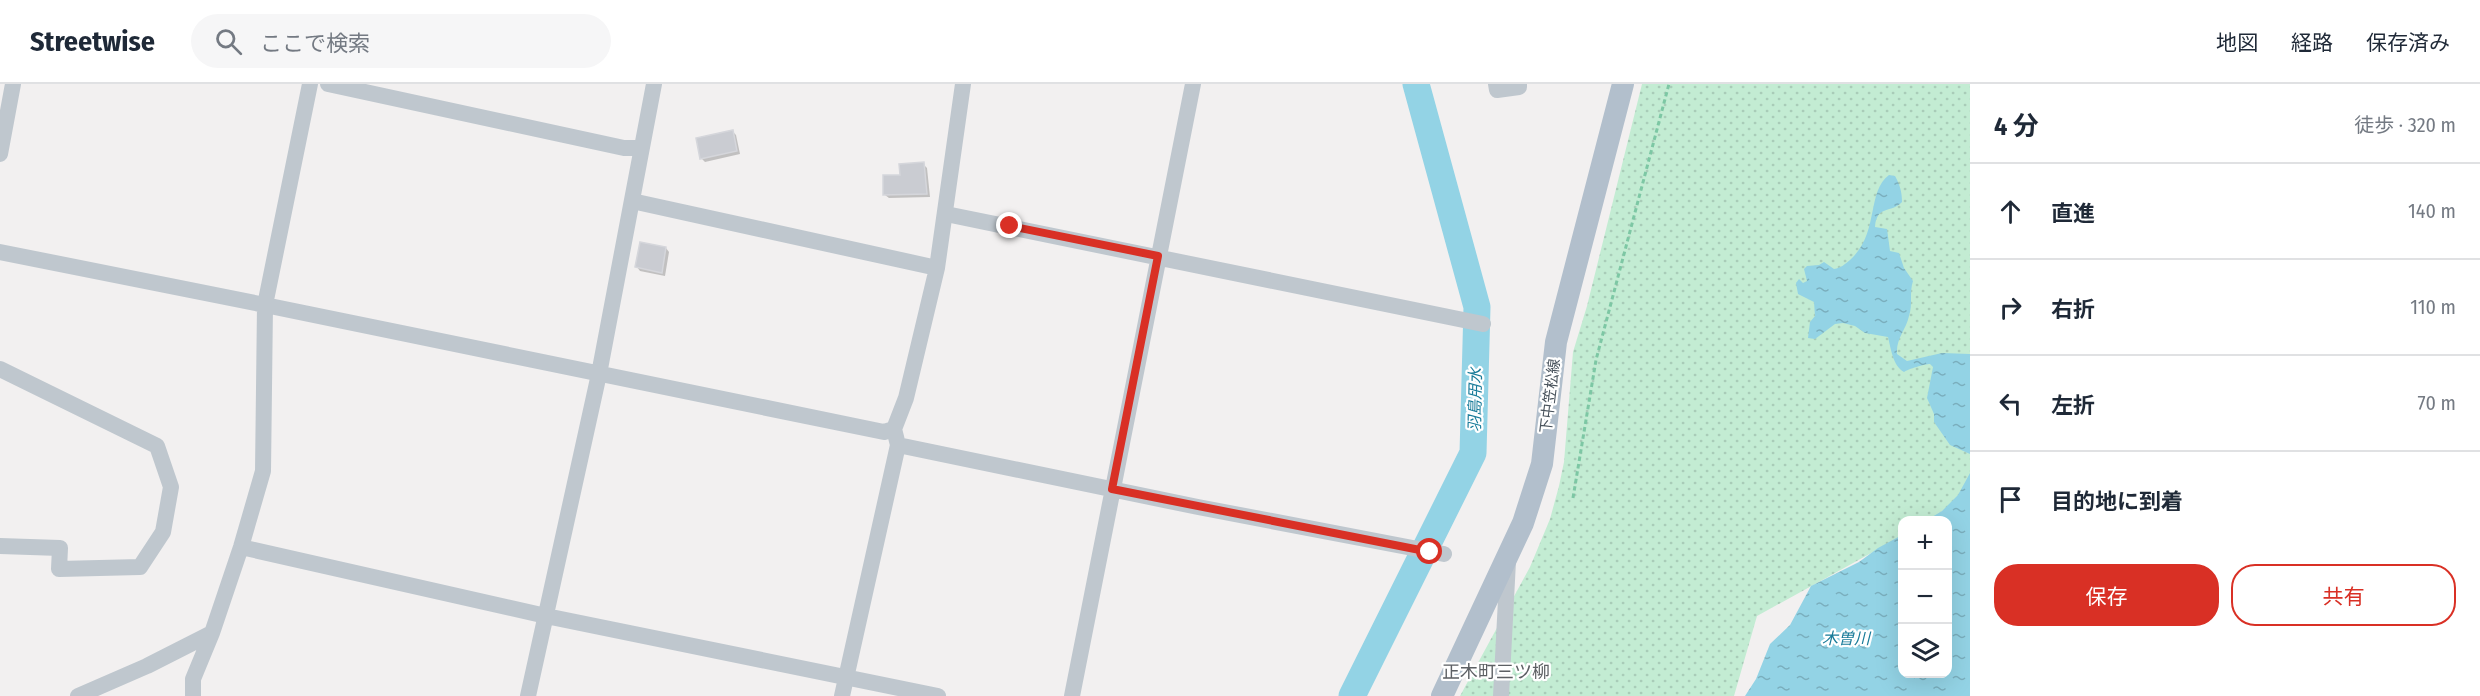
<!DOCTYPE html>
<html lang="ja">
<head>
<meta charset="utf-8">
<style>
  :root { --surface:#fff; --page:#f6f6f7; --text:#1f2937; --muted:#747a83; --line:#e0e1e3; --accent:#d93025 }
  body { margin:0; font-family:"Fira Sans Condensed","Noto Sans JP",sans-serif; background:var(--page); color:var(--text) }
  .controls { position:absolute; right:18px; bottom:18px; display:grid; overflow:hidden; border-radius:12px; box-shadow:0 6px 24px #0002 }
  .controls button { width:54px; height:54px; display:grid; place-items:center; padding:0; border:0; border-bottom:2px solid var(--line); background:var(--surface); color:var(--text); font:30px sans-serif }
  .stop { position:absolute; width:18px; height:18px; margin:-14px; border:4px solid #d93025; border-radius:50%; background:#fff }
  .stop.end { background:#d93025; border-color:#fff; box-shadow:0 2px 6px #0008 }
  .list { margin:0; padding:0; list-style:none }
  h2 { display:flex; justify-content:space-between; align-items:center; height:78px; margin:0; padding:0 24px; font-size:26px }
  h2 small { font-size:20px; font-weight:400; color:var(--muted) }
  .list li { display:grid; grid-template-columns:39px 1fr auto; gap:18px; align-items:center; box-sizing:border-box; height:96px; padding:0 24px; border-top:2px solid var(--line) }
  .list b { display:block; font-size:22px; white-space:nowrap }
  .list em { font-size:20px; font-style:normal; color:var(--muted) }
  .actions { display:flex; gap:12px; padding:18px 24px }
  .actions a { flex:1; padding:14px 0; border:2px solid var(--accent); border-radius:24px; text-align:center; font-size:21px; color:var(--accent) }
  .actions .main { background:var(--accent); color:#fff }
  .icon { flex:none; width:33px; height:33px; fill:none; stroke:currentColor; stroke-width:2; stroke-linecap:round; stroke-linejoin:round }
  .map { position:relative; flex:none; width:1970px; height:612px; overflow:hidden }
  header { display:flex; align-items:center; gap:36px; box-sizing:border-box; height:84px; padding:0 30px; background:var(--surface); border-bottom:2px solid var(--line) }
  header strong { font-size:28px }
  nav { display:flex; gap:33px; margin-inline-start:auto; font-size:21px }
  .search { width:420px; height:54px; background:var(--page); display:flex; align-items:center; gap:15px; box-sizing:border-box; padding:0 21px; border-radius:33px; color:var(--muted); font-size:22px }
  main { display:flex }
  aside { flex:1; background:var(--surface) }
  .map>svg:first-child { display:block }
</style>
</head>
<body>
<header>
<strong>Streetwise</strong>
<div class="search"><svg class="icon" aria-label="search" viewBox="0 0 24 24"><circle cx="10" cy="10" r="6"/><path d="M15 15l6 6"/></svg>ここで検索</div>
<nav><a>地図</a><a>経路</a><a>保存済み</a></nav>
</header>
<main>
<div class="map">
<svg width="1970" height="612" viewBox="0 0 1970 612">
  <defs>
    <pattern id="grass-dots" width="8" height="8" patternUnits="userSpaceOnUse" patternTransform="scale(1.5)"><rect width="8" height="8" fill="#c3ecd3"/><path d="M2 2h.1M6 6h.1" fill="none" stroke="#a9ccb8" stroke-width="1.8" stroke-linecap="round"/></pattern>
    <pattern id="water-ripples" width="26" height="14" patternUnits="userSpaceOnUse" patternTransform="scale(1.5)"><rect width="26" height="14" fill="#93d3e5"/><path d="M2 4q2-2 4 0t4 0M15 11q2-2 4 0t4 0" fill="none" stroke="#7aaebd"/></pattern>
  </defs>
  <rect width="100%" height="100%" fill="#f2f0f0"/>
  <path fill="url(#grass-dots)" d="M1642 0H1970V407L1930 436H1902V452L1757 532 1734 612H1460L1530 483 1550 435 1559 402 1564 378 1573 268 1587 222Z"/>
  <path fill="url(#water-ripples)" d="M1889 91 1895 92C1900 101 1902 108 1902 118 1891 130 1877 120 1875 143L1887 145 1890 167 1899 169 1904 184 1913 197C1909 209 1913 220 1909 232 1906 246 1896 254 1897 270L1907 277 1942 269 1970 270V370L1950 361 1934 338V330L1927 314 1933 283 1930 280C1925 280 1908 285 1904 288 1893 282 1891 265 1888 253L1865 249 1855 242 1843 239 1835 240 1815 255 1808 254 1810 238 1815 232 1814 218 1798 210 1796 199 1799 195 1803 199 1807 197 1804 185 1807 182 1819 181 1824 178 1834 185C1841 184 1845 180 1850 176 1880 149 1866 108 1889 91Z
    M1970 389V612H1745L1756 595 1770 560 1790 541 1811 502 1859 478 1878 464 1902 451V590H1948V436H1927L1942 427 1958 411Z"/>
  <path fill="#0003" d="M732 47 736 51 740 70 705 78 701 74Z
    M923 80 927 84 930 113 889 114 885 111 901 92Z
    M666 164 669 168 665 192 640 187 637 183Z"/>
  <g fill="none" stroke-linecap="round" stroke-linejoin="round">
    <path stroke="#93d3e5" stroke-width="27" d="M1352 612 1473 369 1477 223 1416 0"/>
  </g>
  <path fill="#caccd2" stroke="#d5d6db" stroke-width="1.5" d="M733 46 737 67 700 75 696 54Z
    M924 78 927 110 883 111V91H900L899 80Z
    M640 158 666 163 662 189 635 183Z"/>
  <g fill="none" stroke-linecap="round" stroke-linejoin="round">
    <path stroke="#7dc7a4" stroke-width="3" stroke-dasharray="4.5 3" stroke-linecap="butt" d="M1573 414 1596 276 1669 0"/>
    <path stroke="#bfc7ce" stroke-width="16" d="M328 0 624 64H640
      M1496 0 1497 6 1519 3V0
      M0 70 13 0
      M632 117 937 184
      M946 130 1483 240
      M0 168 265 221 884 348 894 345
      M0 285 157 362 171 403 163 448 140 483 59 485 60 464 0 462
      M898 361 1198 423 1444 470
      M241 463 546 532 938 612
      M78 612 147 582 212 549 241 463 263 387 265 221 310 0
      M193 612V595L212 549
      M528 612 599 290 654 0
      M842 612 898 361 894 345 906 314 937 184 963 0
      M1072 612 1193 0
      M1501 612 1508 477"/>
    <path stroke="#b2bfcc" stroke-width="22" d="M1442 612 1523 439 1542 380 1556 258 1623 0"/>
  </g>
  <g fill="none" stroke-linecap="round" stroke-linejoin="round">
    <path stroke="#d93025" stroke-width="8" d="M1010 142 1158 172 1112 405 1430 468"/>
  </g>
  <g text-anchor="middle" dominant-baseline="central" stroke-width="4.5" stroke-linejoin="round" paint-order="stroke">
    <g font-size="15" fill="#49535c" stroke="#fff">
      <text transform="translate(1550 312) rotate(-83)">下中笠松線</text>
    </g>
    <g font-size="16" font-style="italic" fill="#187b99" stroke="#fff">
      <text transform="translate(1475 316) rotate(-89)">羽島用水</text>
      <text x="1846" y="554">木曽川</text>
    </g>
    <g font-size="18" fill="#5d6064" stroke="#fff">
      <text x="1496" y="588">正木町三ツ柳</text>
    </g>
  </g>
</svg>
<div class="controls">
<button>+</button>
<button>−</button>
<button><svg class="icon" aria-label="layers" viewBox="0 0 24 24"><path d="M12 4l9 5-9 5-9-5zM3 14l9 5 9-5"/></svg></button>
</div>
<div class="stop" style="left:1430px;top:468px"></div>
<div class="stop end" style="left:1010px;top:142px"></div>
</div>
<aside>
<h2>4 分<small>徒歩 · 320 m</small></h2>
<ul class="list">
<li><svg class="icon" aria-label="ahead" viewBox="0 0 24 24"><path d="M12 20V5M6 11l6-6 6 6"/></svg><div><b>直進</b></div><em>140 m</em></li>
<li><svg class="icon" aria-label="right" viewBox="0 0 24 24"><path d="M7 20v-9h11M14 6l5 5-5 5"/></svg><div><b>右折</b></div><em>110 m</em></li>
<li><svg class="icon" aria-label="left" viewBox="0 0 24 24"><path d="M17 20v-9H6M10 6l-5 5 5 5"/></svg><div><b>左折</b></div><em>70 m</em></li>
<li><svg class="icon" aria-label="arrive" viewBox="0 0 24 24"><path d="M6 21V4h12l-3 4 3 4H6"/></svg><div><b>目的地に到着</b></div></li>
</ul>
<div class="actions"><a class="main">保存</a><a>共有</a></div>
</aside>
</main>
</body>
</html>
